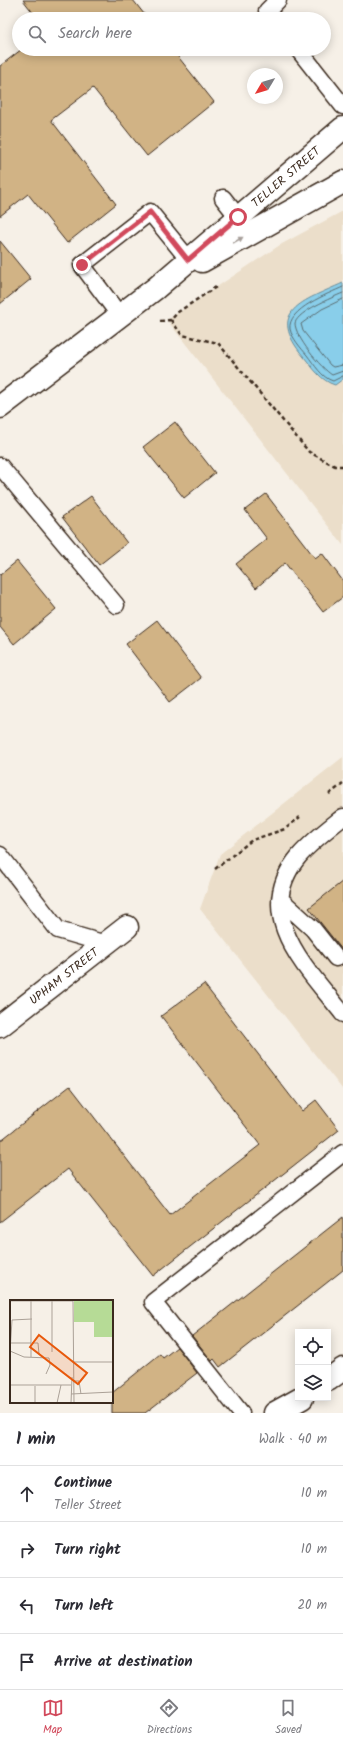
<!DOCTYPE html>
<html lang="en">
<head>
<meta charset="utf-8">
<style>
  :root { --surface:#fff; --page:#f7f7f7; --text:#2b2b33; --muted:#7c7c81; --line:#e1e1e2; --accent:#d1495b }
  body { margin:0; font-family:Kalam,sans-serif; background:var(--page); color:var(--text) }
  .controls { position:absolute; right:12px; bottom:12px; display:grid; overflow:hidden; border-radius:0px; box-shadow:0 2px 10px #0003 }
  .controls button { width:36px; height:36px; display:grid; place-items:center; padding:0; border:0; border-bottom:1px solid var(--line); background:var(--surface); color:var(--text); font:20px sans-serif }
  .compass { position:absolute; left:247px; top:68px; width:36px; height:36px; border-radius:50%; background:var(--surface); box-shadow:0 2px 10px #0003; rotate:232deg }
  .stop { position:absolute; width:12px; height:12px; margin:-9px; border:3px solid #d1495b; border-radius:50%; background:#fff }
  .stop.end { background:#d1495b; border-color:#fff; box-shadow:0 1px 4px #0008 }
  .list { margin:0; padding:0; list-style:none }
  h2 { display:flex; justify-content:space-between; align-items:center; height:52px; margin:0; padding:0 16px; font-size:17px }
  h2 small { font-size:13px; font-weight:400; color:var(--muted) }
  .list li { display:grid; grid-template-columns:26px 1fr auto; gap:12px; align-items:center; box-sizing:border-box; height:56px; padding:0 16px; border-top:1px solid var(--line) }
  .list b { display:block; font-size:15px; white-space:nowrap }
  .list p { margin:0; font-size:13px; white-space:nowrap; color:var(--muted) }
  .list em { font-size:13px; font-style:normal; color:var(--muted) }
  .icon { flex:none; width:22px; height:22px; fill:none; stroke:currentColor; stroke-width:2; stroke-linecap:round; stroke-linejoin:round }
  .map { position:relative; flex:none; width:343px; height:1413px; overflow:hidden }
  .search { position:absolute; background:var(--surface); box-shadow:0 2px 10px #0003; left:12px; right:12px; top:12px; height:44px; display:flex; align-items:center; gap:10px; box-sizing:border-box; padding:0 14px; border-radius:22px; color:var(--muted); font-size:15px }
  .sheet { height:276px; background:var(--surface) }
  nav { display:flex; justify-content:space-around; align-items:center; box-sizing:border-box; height:56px; border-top:1px solid var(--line); background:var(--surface); font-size:11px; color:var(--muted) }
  nav a { display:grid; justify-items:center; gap:2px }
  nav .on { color:var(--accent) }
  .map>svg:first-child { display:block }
</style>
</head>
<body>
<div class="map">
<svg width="343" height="1413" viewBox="0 0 343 1413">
  <rect width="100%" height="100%" fill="#f6f0e7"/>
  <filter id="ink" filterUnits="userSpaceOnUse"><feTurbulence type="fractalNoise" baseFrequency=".025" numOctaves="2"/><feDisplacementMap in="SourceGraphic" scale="8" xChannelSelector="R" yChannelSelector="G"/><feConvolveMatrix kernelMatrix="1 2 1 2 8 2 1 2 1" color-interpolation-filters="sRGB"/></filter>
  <g filter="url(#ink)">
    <path fill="#ebdeca" d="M343 211V545L167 320 280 245Z
      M343 757V1090L200 909 220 854Z"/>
    <path fill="#89ceea" stroke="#6a8c98" d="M343 283V379L335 385C321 381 313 368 304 357 265 311 303 301 343 283Z"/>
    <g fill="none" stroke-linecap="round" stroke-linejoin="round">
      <path stroke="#5a6c70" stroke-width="1" d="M343 287C328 294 287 309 290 329 292 338 301 348 307 355 314 364 322 378 333 381L343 376
        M343 293C331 298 299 311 295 323 295 337 321 368 332 375L343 371
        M343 299 322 309 301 324 303 331 330 365 333 367 343 365"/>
    </g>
    <path fill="#d1b385" stroke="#3b2a1e" d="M23 0H133L148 19H38Z
      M22 49H172L214 102 147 156 93 88 51 120 116 204 67 243 28 194 0 216V66Z
      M0 241 31 279 0 304Z
      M175 422 215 473 184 498 143 447Z
      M266 494 315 558 322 553 343 581V597L323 612 285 563 256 588 236 564 267 539 245 510Z
      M91 496 127 543 99 565 62 517Z
      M17 561 56 609 14 644 0 627V575Z
      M157 620 201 678 170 702 126 644Z
      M343 881V951L309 908Z
      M204 984 302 1111 316 1100 339 1130 153 1276 68 1169 0 1222V1141L70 1086 170 1215 260 1145 161 1016Z
      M343 1217V1270L220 1367 214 1359 212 1361 192 1336Z
      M177 1347 197 1373 145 1413H112V1393L160 1354 163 1358Z"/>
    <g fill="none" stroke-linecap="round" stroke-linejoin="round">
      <g stroke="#3b2a1e" stroke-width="19">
        <path id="lane" d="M274 19 267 11 278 0
          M298 49 343 106
          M223 198 238 217
          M120 316 82 265 150 212 189 260
          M0 466 116 605
          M343 817C328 829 312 841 299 856 250 915 307 968 343 1014
          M0 855 58 930 106 944
          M280 899 313 929 336 958
          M241 1413 153 1302 343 1153"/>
      </g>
      <g stroke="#3b2a1e" stroke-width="25">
        <g id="street">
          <path id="s1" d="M0 1026 127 927"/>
          <path d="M328 1380 343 1369"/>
          <path d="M275 1413 302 1398"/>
        </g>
      </g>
      <g stroke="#3b2a1e" stroke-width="25">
        <g id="secondary">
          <path d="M202 261 343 182"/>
          <path id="s2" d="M0 407 156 288 343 128"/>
        </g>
      </g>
      <path stroke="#3b2a1e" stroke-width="2.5" stroke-dasharray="4 3" stroke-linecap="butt" d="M171 320 182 335 218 343 309 452 335 466H343
        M160 321 171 320 178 312 216 287
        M329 794 343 784
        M215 869 252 840 285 829 300 817"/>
      <use href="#lane" stroke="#fff" stroke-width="16"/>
      <use href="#street" stroke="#fff" stroke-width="22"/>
      <use href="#secondary" stroke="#fff" stroke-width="22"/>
    </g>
    <defs><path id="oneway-solid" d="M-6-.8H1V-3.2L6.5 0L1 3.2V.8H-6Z"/></defs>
    <use fill="#a79f9a" href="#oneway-solid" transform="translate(238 240) rotate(-30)"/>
  </g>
  <g fill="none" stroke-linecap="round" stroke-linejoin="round" filter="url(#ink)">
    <path stroke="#d1495b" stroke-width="5" d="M82 265 150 212 188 260 238 217"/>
  </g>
  <g text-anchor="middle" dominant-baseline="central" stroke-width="4" stroke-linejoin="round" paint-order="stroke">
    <g font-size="12" fill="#3b2a1e" stroke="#fff">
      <text stroke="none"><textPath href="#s2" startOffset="367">TELLER STREET</textPath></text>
      <text stroke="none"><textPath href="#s1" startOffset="81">UPHAM STREET</textPath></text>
    </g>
  </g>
  <g transform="translate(10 1300)">
    <rect width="103" height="103" fill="#f6f0e7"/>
    <path d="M64 0H103V37H84V22H64Z" fill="#b6db96"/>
    <path fill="none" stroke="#aba197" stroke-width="1" d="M63 0 64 103M0 1H63M42 1V52M0 43H21M22 43H28L29 54M0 51 14 57 39 58M0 52 2 20 22 19M21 57V1M63 62H103M36 74 40 65 39 58M63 81H69L71 94M0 85H61M25 86V103M61 94 103 92M47 103 51 85M61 103 62 77"/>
    <path fill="#e8590c" fill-opacity="0.15" stroke="#e8590c" stroke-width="2" d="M29 35 77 73 68 84 20 47Z"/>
    <rect width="103" height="103" fill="none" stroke="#3b2a1e" stroke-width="2"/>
  </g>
</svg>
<div class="controls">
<button><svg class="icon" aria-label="locate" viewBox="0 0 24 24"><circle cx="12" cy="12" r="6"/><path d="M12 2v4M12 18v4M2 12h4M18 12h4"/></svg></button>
<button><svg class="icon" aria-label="layers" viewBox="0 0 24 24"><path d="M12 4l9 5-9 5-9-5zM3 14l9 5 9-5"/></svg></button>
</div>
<svg class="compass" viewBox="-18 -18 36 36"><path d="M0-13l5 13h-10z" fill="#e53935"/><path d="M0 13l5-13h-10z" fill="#7c7c81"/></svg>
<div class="stop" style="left:238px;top:217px"></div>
<div class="stop end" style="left:82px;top:265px"></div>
<div class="search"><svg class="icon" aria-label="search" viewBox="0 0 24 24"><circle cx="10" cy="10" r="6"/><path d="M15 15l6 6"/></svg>Search here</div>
</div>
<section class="sheet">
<h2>1 min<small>Walk · 40 m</small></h2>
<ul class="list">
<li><svg class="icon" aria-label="ahead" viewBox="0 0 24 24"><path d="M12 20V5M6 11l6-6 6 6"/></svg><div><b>Continue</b><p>Teller Street</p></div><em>10 m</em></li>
<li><svg class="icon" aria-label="right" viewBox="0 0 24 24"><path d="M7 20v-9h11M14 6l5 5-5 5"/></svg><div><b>Turn right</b></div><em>10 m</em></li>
<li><svg class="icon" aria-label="left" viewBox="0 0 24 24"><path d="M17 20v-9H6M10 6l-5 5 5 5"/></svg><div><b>Turn left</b></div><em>20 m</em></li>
<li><svg class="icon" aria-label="arrive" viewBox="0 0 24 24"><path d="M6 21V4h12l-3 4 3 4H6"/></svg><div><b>Arrive at destination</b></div></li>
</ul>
</section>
<nav>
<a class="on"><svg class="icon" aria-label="map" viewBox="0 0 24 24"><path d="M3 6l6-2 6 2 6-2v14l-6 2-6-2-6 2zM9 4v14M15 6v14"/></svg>Map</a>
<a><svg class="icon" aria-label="directions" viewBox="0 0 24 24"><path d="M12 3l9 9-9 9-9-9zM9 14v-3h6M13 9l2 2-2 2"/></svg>Directions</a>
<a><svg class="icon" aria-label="saved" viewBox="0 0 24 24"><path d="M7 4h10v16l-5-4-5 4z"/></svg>Saved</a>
</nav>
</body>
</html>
